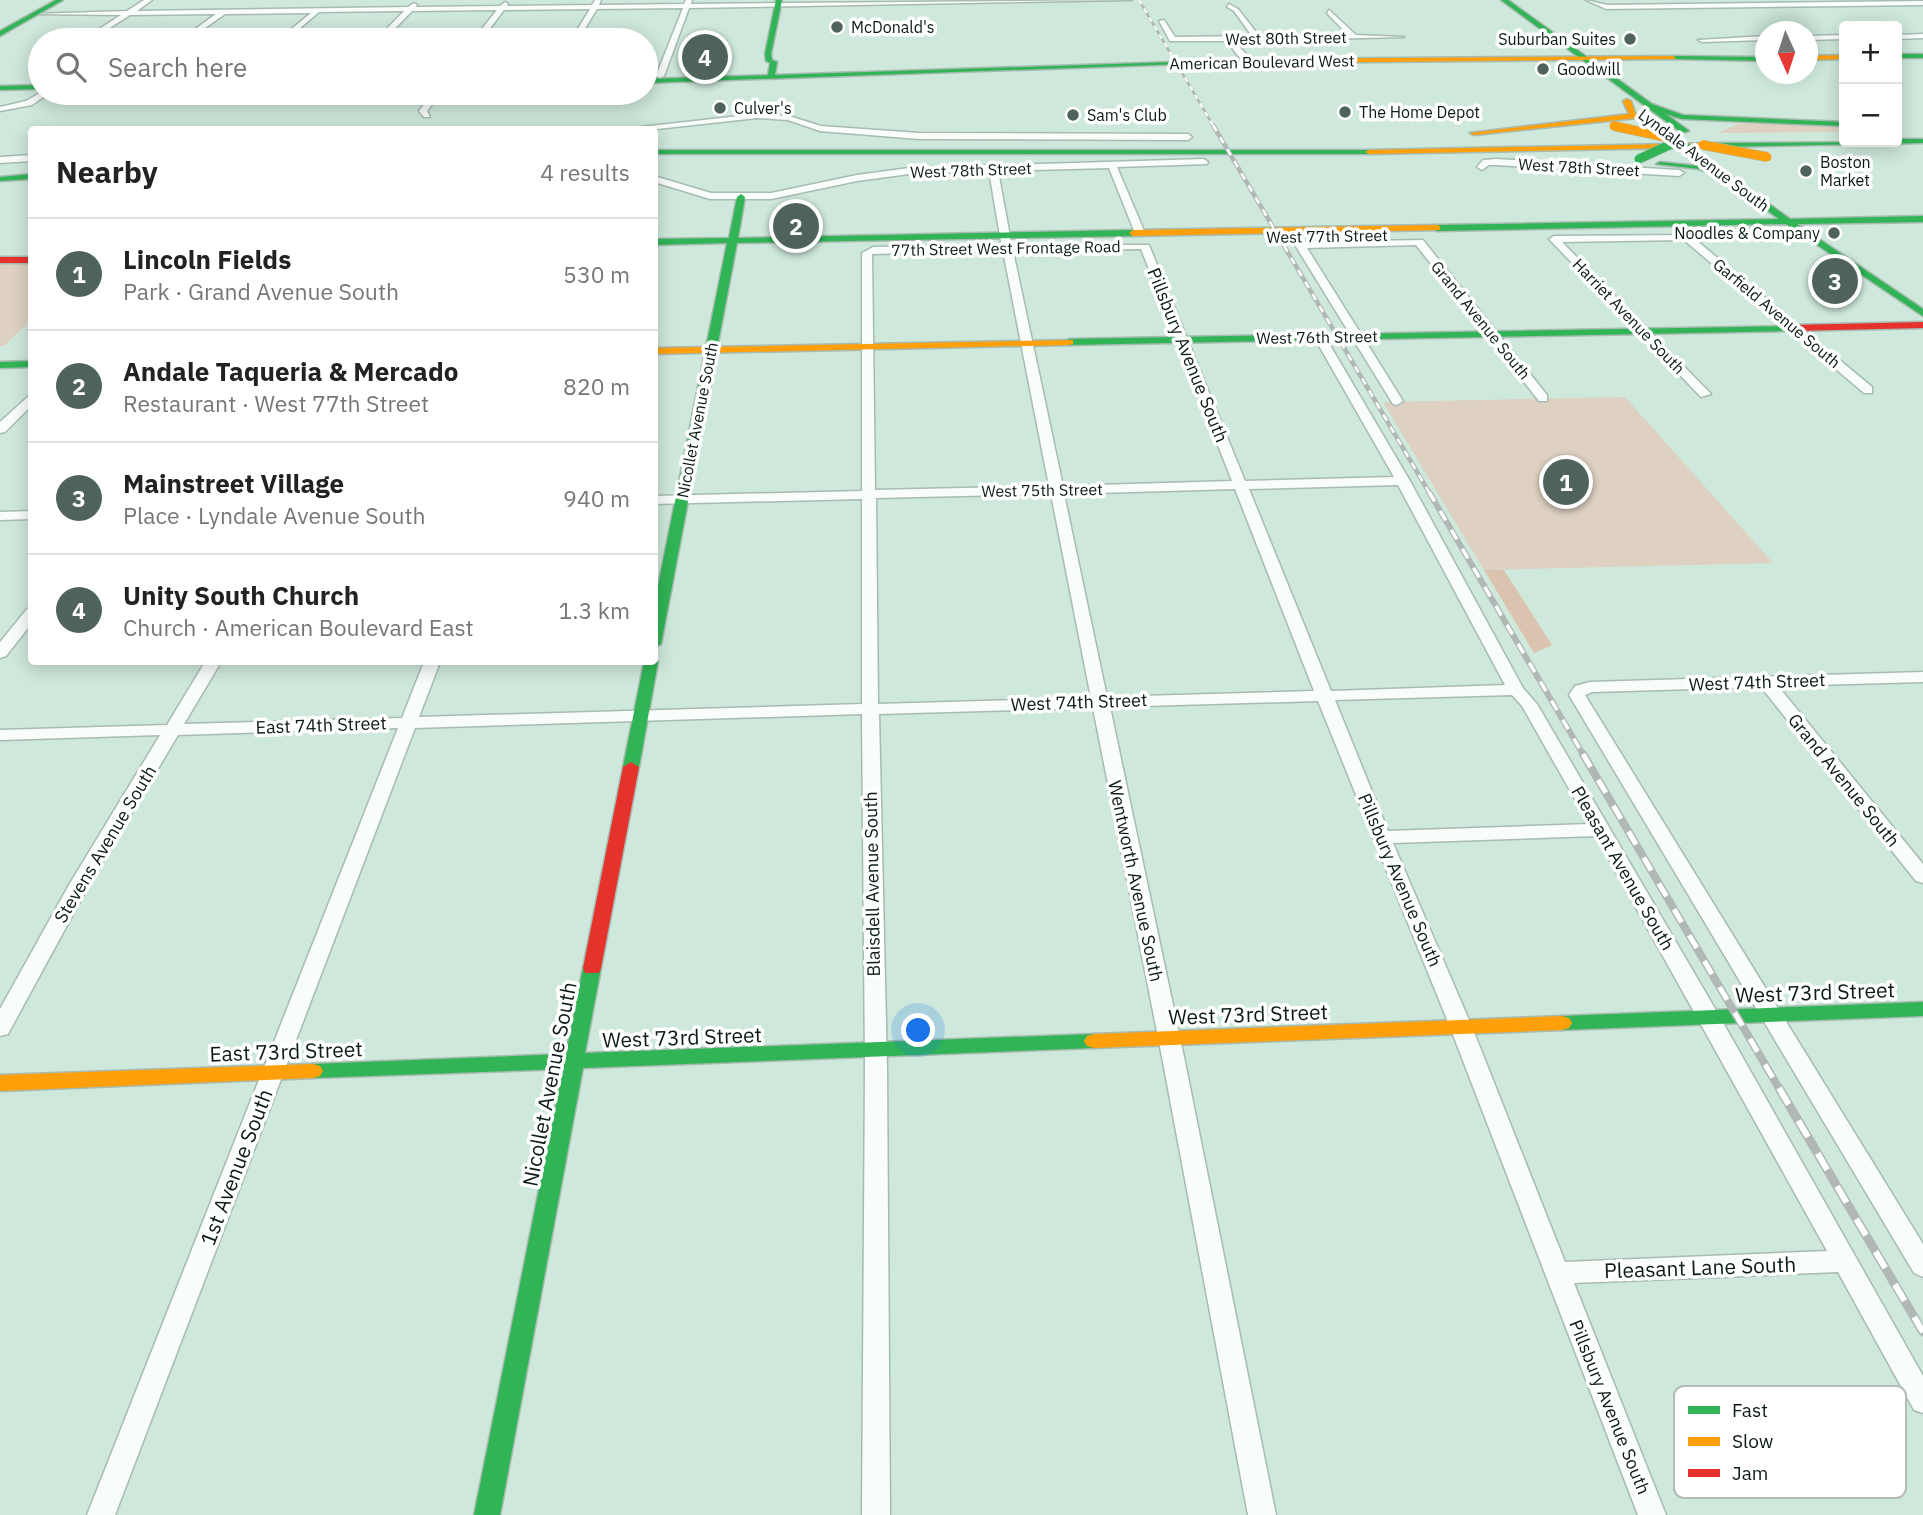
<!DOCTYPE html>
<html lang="en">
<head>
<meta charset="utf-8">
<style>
  :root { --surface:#fff; --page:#f6f6f6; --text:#222; --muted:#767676; --line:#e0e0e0; --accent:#4f635a }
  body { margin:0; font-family:"IBM Plex Sans",sans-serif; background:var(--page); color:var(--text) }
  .controls { position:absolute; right:21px; top:21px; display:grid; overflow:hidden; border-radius:7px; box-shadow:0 4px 18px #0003 }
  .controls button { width:63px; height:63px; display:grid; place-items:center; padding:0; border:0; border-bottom:2px solid var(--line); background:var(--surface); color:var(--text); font:35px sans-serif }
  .compass { position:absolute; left:1755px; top:21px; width:63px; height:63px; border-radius:50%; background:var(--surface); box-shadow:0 4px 18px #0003; rotate:177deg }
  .you { position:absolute; left:919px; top:1031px; width:24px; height:24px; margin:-18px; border:5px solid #fff; border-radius:50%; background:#1a73e8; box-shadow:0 0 0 10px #1a73e833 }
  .badge { display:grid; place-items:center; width:46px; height:46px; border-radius:50%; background:var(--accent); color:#fff; font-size:23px; font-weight:700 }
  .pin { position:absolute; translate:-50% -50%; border:4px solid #fff; box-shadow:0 2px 7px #0006 }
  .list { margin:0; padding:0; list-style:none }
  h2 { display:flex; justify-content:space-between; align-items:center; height:91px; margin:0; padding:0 28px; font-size:30px }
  h2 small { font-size:23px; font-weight:400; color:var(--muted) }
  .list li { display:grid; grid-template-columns:46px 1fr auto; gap:21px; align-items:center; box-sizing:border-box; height:112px; padding:0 28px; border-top:2px solid var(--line) }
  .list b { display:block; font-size:26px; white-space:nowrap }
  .list p { margin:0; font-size:23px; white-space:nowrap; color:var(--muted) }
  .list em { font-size:23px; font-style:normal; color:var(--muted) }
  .icon { flex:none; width:38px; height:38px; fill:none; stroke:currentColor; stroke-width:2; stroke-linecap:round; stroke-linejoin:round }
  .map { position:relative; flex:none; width:1923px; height:1515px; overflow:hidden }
  .search { position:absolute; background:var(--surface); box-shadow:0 4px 18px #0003; left:28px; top:28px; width:630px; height:77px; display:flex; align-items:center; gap:18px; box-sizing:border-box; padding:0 24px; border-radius:38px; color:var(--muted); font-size:26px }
  .panel { position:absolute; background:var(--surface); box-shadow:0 4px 18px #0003; left:28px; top:126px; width:630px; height:539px; border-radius:7px }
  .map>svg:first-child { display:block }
</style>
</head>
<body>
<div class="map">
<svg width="1923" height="1515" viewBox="0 0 1923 1515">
  <rect width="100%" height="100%" fill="#cee8db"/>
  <path fill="#ded1c1" d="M1762 122 1844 126V132L1718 133 1738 124Z
    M0 264H31V320L4 346H0Z
    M1625 397 1773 563 1484 570 1383 402Z"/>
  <path fill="#dac3af" d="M1484 570H1504L1552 645 1534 653Z"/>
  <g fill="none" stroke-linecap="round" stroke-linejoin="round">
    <g stroke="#a7bbb1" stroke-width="3">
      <path id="street" d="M144 0H152L137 11 408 7 414 3 417 5 416 7 500 6 505 2 508 4 507 6 592 5 595 0H601L599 5 684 4 686 0H692L691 4 1132 0 689 8 664 76 660 78 656 76 683 8 597 9 578 40H571L590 9 504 10 481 40H473L497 10 412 11 384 40H376L404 11 319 12 286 40H278L311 13 225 14 188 40H180L216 14 130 15 91 40H82L121 15 33 14 127 11Z
        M1586 0 1607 5 1923 1V5L1606 9Z
        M1229 4 1238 9 1259 36 1348 35 1327 13 1329 10 1356 35 1404 37 1234 41 1245 53 1253 57 1250 61 1239 57 1227 41H1170L1159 21 1164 20 1175 37 1252 36 1234 11 1227 7Z
        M1923 34V38L1897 39V35Z
        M1844 35V39L1808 40V36Z
        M1766 36V40L1702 42 1698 40Z
        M40 93H49L32 105 0 111V107L26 101Z
        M433 93H441L427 111 430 117H424L419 111Z
        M757 114 789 116 821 126 919 133 1188 134 1192 137 1188 140 919 139 820 131 788 120 757 118 648 130H614Z
        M32 155V161L0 163V157Z
        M1204 159 1208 162 1207 164 1117 167 1145 233 1140 236 1135 233 1109 168 998 171 1011 242 1006 245H1149L1245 481 1394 477 1314 337 1324 335 1410 481 1523 688 1537 704 1717 1012 1923 1376V1413L1914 1410 1838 1272 1574 1283 1666 1515H1638L1450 1027 1318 701 1110 707 1184 1057 1276 1515H1248L1162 1057 1093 708 879 714 887 1068 890 1515H862L865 1068 862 714 415 728 115 1515H87L398 728 178 735 89 885 8 1034 0 1036V1009L69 885 160 735 0 740V730L167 725 205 662H221L184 724 402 718 424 662H440L419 717 862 704V499L654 504V496L862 491V253L873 247 1006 245 1001 242 989 171 909 174 857 181 771 199H710L654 182V176L711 193H771L857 175 909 168ZM1141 249 1232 481 1063 486 1013 251ZM1003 251 1049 486 875 490 872 254ZM1398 485 1505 685 1331 691 1249 489ZM1235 489 1314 691 1107 697 1064 494ZM1051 494 1091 698 878 704 876 498ZM1512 695 1522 706 1589 824 1388 831 1335 700ZM1596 836 1827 1251 1565 1262 1472 1027 1393 843Z
        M1496 159 1679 170 1684 173 1679 176 1496 165H1489L1482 170 1477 167 1483 160Z
        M1690 235 1872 387V393H1864L1684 240 1562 242 1711 394 1701 397 1549 239 1554 236Z
        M1423 240 1547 395V401H1539L1416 245 1307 248 1403 401 1397 405 1393 404 1295 245 1300 242Z
        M32 393V405L5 432 0 433V422Z
        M32 511V519L0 520V512Z
        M32 608V623L6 656 0 658V642L27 609Z
        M1923 672V682L1778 686 1923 864V883L1916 881 1761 687 1592 692 1585 695 1923 1244V1277L1914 1273 1569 695 1575 686 1590 682Z"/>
    </g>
    <g stroke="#a7bbb1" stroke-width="3">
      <path id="fast" d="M56 0H63L0 36V31Z
        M776 0H782L771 54 772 60 777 62 775 75 1265 59 1268 61 646 83V79L768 75 770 63 766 61 765 54Z
        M1501 0H1508L1652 104 1683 115 1844 122V126L1682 119 1666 114 1689 131 1682 133Z
        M1897 54H1923V58H1897Z
        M1674 56 1766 57V61L1672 59Z
        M40 85V89L0 90V86Z
        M1897 139H1923V143L1719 147 1715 145 1719 143 1897 142Z
        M654 150H1369L1373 152 1369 154H654Z
        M1689 150H1695L1790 219 1923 216V222L1797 224 1923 309V316L1786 224 1437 231 1433 228 1437 225 1779 219 1724 179 1699 169 1656 164 1660 162 1708 167 1689 154Z
        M32 174V179L0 181V177Z
        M741 194 745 197 738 238 1133 230 1137 233 1133 236 737 243 661 644 654 648V606L727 243 654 245V239L729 238 737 197Z
        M1796 326 1797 328 1792 331 1069 345 1064 342 1069 339Z
        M32 361V367L0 368V362Z
        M654 659 658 662 639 767 631 772 623 767 644 662H654Z
        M592 961 599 963 601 968 585 1053 1094 1034 1101 1036 1104 1041 1101 1046 1094 1048 583 1068 500 1515H474L563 1069 313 1078 306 1076 303 1071 306 1066 313 1064 566 1054 583 968 585 963Z
        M1923 1002V1016L1562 1030 1555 1028 1552 1023 1555 1018 1562 1016Z"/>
    </g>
    <g stroke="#a7bbb1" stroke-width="3">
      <path id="slow" d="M1844 55V59L1808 60V56Z
        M1674 56 1676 59 1265 63 1262 61 1265 59Z
        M1627 99 1631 101 1637 118 1474 135 1470 133 1629 114 1623 101Z
        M1719 143 1722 147 1369 154 1365 152 1369 150Z
        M1437 225 1440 226V230L1133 236 1129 233 1133 230Z
        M1073 340V344L1069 345 654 354V348Z
        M1562 1016 1569 1018 1572 1023 1569 1028 1562 1030 1094 1048 1087 1046 1084 1041 1087 1036 1094 1034Z
        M313 1064 320 1066 323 1071 320 1076 313 1078 0 1091V1075Z"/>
    </g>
    <g stroke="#a7bbb1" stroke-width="3">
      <path id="jam" d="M0 257H32V263H0Z
        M1923 322V328L1792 331 1787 328 1792 325Z
        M631 762 639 767 601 968 599 973H585L583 968 623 767Z"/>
    </g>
    <use href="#street" fill="#f8fcfa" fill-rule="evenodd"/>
    <use href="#fast" fill="#30b455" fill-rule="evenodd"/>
    <use href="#slow" fill="#ff9f0a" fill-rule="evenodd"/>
    <use href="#jam" fill="#e5322d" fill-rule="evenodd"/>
    <g stroke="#b0b7b4" stroke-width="2.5">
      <path id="rail-far4" d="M1139 0 1214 127"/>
    </g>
    <g stroke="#b0b7b4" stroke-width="4.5">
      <path id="rail-far3" d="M1213 125 1430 494"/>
    </g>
    <g stroke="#b0b7b4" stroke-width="6">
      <path id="rail-far2" d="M1429 492 1584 756"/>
    </g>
    <g stroke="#b0b7b4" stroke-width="8">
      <path id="rail-far1" d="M1583 754 1780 1090"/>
    </g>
    <g stroke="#b0b7b4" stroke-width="9">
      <path id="rail" d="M1779 1088 1923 1332"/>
    </g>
    <use href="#rail-far4" stroke="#fff" stroke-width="2" stroke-dasharray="5" stroke-linecap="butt"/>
    <use href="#rail-far3" stroke="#fff" stroke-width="2.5" stroke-dasharray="7" stroke-linecap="butt"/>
    <use href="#rail-far2" stroke="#fff" stroke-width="3.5" stroke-dasharray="11" stroke-linecap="butt"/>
    <use href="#rail-far1" stroke="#fff" stroke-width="5" stroke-dasharray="15" stroke-linecap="butt"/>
    <use href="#rail" stroke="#fff" stroke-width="6" stroke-dasharray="19" stroke-linecap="butt"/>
    <g stroke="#a7bbb1" stroke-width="10" stroke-linecap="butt">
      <path id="fast-bridge" d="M1678 141 1692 152
        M1639 159 1678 141"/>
    </g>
    <g stroke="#a7bbb1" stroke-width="9" stroke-linecap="butt">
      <path id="slow-bridge-far1" d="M1614 126 1620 127"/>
    </g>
    <g stroke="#a7bbb1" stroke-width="10" stroke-linecap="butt">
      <path id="slow-bridge" d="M1614 126 1675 139
        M1703 145 1767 157"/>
    </g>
    <use href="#fast-bridge" stroke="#30b455" stroke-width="9"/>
    <use href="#slow-bridge-far1" stroke="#ff9f0a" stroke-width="7"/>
    <use href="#slow-bridge" stroke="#ff9f0a" stroke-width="9"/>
  </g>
  <g fill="#4f635a" stroke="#fff" stroke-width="2.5">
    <circle cx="837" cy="27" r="7"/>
    <circle cx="1630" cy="39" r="7"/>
    <circle cx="1543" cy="69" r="7"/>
    <circle cx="720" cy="108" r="7"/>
    <circle cx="1345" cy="112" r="7"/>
    <circle cx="1073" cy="115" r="7"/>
    <circle cx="1806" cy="171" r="7"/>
    <circle cx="1834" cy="233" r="7"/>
  </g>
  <g text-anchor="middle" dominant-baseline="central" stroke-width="7" stroke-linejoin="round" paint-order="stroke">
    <g font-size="16" fill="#0a1c14" stroke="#fff" text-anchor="start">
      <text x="851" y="27">McDonald's</text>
      <text x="1616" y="39" text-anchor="end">Suburban Suites</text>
      <text x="1557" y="69">Goodwill</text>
      <text x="734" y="108">Culver's</text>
      <text x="1359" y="112">The Home Depot</text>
      <text x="1087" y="115">Sam's Club</text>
      <text x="1820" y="162">Boston<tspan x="1820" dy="18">Market</tspan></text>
      <text x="1820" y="233" text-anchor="end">Noodles &amp; Company</text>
    </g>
    <g font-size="16" fill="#0a1c14" stroke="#fff">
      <text transform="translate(1286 38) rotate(-1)">West 80th Street</text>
      <text transform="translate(1262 62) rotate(-1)">American Boulevard West</text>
      <text transform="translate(1704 160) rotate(37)">Lyndale Avenue South</text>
      <text transform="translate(1579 167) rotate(3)">West 78th Street</text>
      <text transform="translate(971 170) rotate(-2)">West 78th Street</text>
      <text transform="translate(1327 236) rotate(-1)">West 77th Street</text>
      <text transform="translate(1006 248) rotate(-1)">77th Street West Frontage Road</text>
      <text transform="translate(1777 313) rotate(40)">Garfield Avenue South</text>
      <text transform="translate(1629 316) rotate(46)">Harriet Avenue South</text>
      <text transform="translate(1481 320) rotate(51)">Grand Avenue South</text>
      <text transform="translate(1317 337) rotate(-1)">West 76th Street</text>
      <text transform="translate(697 420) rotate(-79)">Nicollet Avenue South</text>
      <text transform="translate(1042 490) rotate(-1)">West 75th Street</text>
    </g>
    <g font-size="18" fill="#0a1c14" stroke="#fff">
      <text transform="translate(1188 355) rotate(68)">Pillsbury Avenue South</text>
      <text transform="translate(1757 682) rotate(-2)">West 74th Street</text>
      <text transform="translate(1079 702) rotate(-2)">West 74th Street</text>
      <text transform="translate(321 725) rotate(-2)">East 74th Street</text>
      <text transform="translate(1844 780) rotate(51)">Grand Avenue South</text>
      <text transform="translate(105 844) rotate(-59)">Stevens Avenue South</text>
      <text transform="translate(1623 868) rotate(60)">Pleasant Avenue South</text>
      <text transform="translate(1400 880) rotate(67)">Pillsbury Avenue South</text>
      <text transform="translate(1136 881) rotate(78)">Wentworth Avenue South</text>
      <text transform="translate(872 884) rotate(-91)">Blaisdell Avenue South</text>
      <text transform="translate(1610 1407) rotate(68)">Pillsbury Avenue South</text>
    </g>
    <g font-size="21" fill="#0a1c14" stroke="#fff">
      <text transform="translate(1815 992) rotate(-2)">West 73rd Street</text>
      <text transform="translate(1248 1014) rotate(-2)">West 73rd Street</text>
      <text transform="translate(682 1037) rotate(-2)">West 73rd Street</text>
      <text transform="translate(286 1051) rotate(-2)">East 73rd Street</text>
      <text transform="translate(549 1084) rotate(-79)">Nicollet Avenue South</text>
      <text transform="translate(236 1167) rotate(-69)">1st Avenue South</text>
      <text transform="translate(1700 1267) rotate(-2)">Pleasant Lane South</text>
    </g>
  </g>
  <rect x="1674" y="1386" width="232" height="112" rx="10" fill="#fff" stroke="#b6bbb8" stroke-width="2"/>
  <rect x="1688" y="1406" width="32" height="8" fill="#30b455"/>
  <rect x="1688" y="1437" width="32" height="9" fill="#ff9f0a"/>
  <rect x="1688" y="1469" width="32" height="8" fill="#e5322d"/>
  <g font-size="19" fill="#0a1c14">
    <text x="1732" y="1417">Fast</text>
    <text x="1732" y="1448">Slow</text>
    <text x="1732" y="1480">Jam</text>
  </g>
</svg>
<div class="controls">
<button>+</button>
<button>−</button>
</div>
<svg class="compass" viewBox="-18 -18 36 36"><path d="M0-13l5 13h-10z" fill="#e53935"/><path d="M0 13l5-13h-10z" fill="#767676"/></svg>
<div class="you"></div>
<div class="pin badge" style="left:1566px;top:482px">1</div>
<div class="pin badge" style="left:796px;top:226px">2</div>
<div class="pin badge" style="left:1835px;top:281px">3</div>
<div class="pin badge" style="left:705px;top:57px">4</div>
<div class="search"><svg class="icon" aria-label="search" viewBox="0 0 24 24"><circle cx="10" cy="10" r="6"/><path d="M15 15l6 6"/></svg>Search here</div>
<section class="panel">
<h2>Nearby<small>4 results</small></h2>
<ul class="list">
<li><span class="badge">1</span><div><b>Lincoln Fields</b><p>Park · Grand Avenue South</p></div><em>530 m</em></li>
<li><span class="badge">2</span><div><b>Andale Taqueria &amp; Mercado</b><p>Restaurant · West 77th Street</p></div><em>820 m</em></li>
<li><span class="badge">3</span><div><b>Mainstreet Village</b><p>Place · Lyndale Avenue South</p></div><em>940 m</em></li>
<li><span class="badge">4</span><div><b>Unity South Church</b><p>Church · American Boulevard East</p></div><em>1.3 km</em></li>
</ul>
</section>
</div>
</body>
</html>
